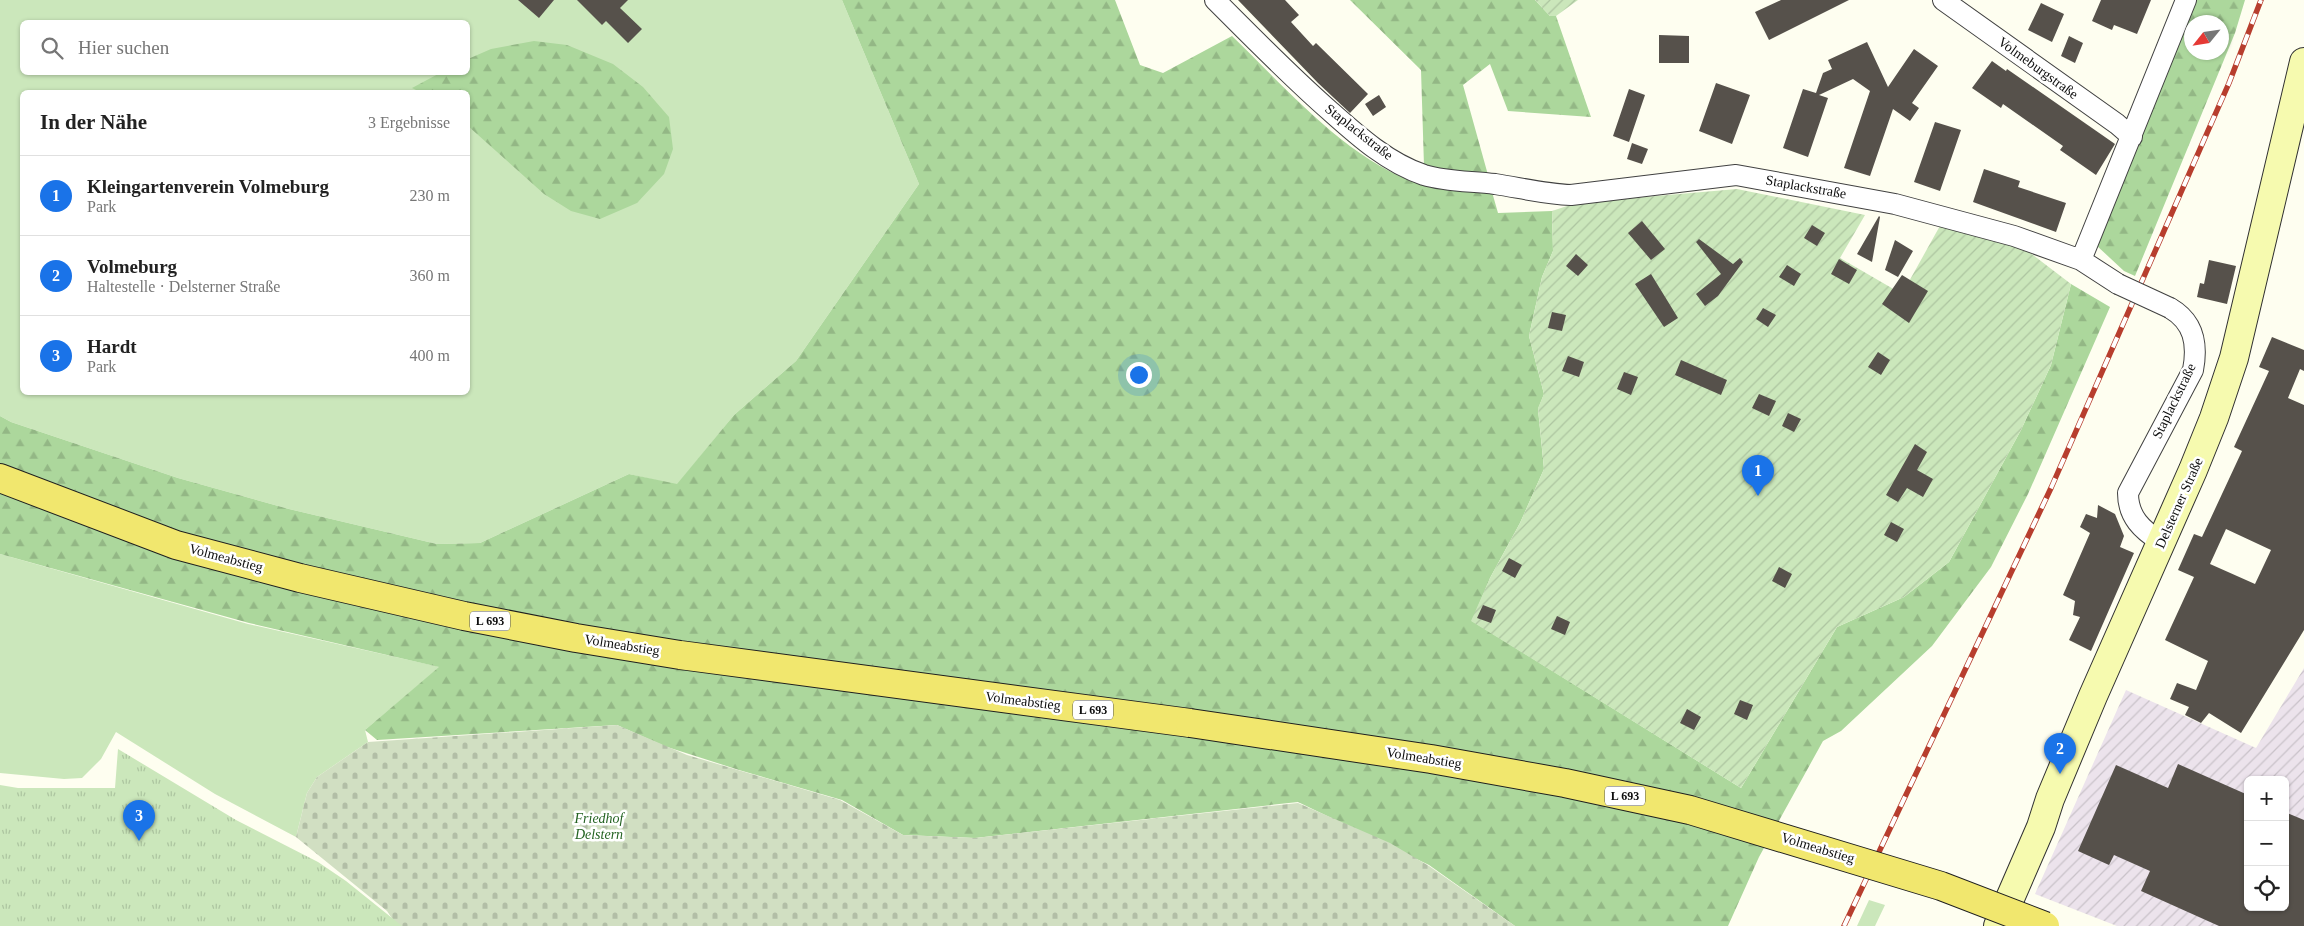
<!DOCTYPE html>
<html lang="de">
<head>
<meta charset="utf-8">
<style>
  :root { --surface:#fff; --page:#f2f2f2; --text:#222; --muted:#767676; --line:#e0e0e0; --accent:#1a73e8 }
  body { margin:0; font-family:Georgia,serif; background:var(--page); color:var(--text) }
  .controls { position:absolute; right:15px; bottom:15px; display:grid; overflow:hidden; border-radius:8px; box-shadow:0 1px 4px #0004 }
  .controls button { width:45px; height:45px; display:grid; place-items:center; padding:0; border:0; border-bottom:1px solid var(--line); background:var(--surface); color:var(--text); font:25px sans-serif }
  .compass { position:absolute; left:2184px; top:15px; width:45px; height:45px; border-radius:50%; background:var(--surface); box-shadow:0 1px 4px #0004; rotate:240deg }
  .you { position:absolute; left:1138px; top:374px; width:18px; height:18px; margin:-12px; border:4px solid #fff; border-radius:50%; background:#1a73e8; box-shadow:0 0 0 8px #1a73e833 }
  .badge { display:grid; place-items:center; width:32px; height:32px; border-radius:50%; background:var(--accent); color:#fff; font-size:16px; font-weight:700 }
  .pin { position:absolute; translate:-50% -41px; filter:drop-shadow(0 1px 2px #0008) }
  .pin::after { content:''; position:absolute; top:26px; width:18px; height:15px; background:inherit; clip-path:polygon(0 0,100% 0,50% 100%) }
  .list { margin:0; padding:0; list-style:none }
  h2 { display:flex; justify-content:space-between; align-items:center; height:65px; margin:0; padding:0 20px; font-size:21px }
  h2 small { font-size:16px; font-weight:400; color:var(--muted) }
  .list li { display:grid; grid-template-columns:32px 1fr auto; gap:15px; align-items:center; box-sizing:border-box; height:80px; padding:0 20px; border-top:1px solid var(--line) }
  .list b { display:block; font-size:19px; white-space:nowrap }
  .list p { margin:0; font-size:16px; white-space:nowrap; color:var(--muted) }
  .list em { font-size:16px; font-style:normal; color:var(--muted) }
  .icon { flex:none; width:28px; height:28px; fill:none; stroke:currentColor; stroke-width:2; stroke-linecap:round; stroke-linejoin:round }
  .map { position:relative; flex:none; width:2304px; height:926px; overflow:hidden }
  .search { position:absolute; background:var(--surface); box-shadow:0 1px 4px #0004; left:20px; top:20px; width:450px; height:55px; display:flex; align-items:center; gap:12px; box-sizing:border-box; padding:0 18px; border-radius:8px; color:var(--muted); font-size:19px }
  .panel { position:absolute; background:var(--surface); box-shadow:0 1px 4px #0004; left:20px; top:90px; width:450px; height:305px; border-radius:8px }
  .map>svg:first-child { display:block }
</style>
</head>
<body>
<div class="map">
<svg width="2304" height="926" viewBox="0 0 2304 926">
  <defs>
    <pattern id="industrial-furrows" width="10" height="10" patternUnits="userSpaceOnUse" patternTransform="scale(1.25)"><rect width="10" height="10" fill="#ece3ec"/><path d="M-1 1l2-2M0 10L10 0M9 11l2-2" fill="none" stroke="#c9c2c9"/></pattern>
    <pattern id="forest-firs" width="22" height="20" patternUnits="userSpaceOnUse" patternTransform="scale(1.25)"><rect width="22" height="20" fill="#acd79c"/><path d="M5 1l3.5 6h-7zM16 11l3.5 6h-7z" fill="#93b785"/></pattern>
    <pattern id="cemetery-stones" width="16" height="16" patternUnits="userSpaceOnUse" patternTransform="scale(1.25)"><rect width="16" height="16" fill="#d1dfc2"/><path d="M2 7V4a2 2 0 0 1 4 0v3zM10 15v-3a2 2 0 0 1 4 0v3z" fill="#b2bea6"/></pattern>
    <pattern id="park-tufts" width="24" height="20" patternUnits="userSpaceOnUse" patternTransform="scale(1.25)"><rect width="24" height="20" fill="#cbe7bb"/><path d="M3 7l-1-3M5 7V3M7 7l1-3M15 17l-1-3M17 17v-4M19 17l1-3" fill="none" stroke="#adc5a0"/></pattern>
    <pattern id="garden-furrows" width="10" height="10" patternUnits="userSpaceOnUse" patternTransform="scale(1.25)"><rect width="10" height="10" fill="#cbe7bb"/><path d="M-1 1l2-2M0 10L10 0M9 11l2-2" fill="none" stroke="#adc5a0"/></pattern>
  </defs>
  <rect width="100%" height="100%" fill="#fefef0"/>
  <path fill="url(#industrial-furrows)" fill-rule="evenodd" d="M2304 668V926H2117L2035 894 2126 690 2256 748ZM2248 780H2285V907H2248Z"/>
  <path fill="#cbe7bb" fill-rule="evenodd" d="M0 0H842L919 184 796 361 734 415 677 485 629 474 480 543 437 544 289 509 178 478 11 422 0 416ZM22 22H468V72H22ZM22 92H468V392H22Z
    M0 554 248 624 440 667 365 730 368 742 317 777 307 793 296 837 215 794 116 732 101 759 82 778 64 779 0 773Z
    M1869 900 1885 905 1875 926H1857Z"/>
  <path fill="url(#forest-firs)" fill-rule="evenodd" d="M842 0H1115L1140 65 1163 73 1232 36C1286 88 1348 161 1420 184 1444 192 1468 191 1492 192L1498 213 1552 211 1553 251 1542 277 1529 336 1544 394 1538 409 1544 469 1520 523 1490 578 1472 621 1741 788 1837 627 1904 597 1949 562 2021 430 2051 365 2071 284 2110 307 2028 494 1991 567 1932 646 1841 731 1823 741 1759 857 1728 926H1515L1429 865 1298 802 975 838 903 835 842 800 739 770 664 746 617 725 377 740 365 730 439 667 249 623 0 554V416L11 422 178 478 289 509 437 544 480 543 629 474 677 484 734 415 796 361 919 184Z
    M1350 0H1535L1550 16H1556L1591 117 1508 111 1490 64 1463 85 1488 175 1447 173 1424 166 1421 70Z
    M2196 0H2245L2235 33 2135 276 2124 271 2096 245ZM2192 22H2222V52H2192Z
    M534 41 567 45 613 64 643 87 669 117 673 149 664 174 637 203 600 219 571 211 544 194 468 126V92H420L412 88 440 73 468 72V59L491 49Z"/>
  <path fill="url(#cemetery-stones)" d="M617 725 687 755 840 800 903 835 975 838 1298 803 1390 843 1429 866 1515 926H397L387 911 296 837 307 793 317 777 368 742Z"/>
  <path fill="url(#park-tufts)" d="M118 749 236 820 318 862 346 881 402 926H0V785L18 788H115Z"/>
  <path fill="url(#garden-furrows)" d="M1535 0H1578L1556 16H1550Z
    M1737 189 1865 215 1840 258 1902 294 1941 224 2020 245 2071 284 2051 365 2021 430 1949 562 1904 597 1837 627 1741 788 1471 621 1490 578 1520 523 1544 469 1538 408 1544 394 1529 336 1542 277 1553 251 1552 211 1576 203Z"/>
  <path fill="#56514b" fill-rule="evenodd" d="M518 0H554L539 18Z
    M577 0H628L620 8 642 29 628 43 606 21 602 25Z
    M1238 0H1285L1299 15 1291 22 1313 46 1316 43 1368 94 1350 113 1318 83Z
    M1781 0H1849L1769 40 1755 12Z
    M2101 0H2151L2137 34 2114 25 2112 30 2092 21Z
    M2041 3 2064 14 2052 42 2028 30Z
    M1659 35 1689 36V63H1659Z
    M2069 36 2083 43 2075 63 2061 56Z
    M1867 42 1888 87 1914 49 1938 66 1912 103 1919 108 1910 121 1893 109 1870 176 1844 168 1870 91 1853 79 1819 95 1828 98 1808 157 1783 148 1803 89 1816 93 1823 73 1832 69 1828 60Z
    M1992 61 2006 71 2007 69 2115 144 2096 175 2060 150 2063 146 2003 104 2001 108 1972 88Z
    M1716 83 1750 95 1732 144 1699 131Z
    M1629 89 1645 95 1629 142 1613 136Z
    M1379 95 1386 107 1373 116 1365 104Z
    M1935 122 1961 130 1940 191 1914 182Z
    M1632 143 1648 149 1642 164 1627 159Z
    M1984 169 2020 181 2018 187 2066 203 2056 232 1973 202Z
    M1879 216 1880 217 1872 262 1857 254Z
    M1642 221 1665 249 1651 260 1628 233Z
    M1812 225 1825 233 1817 246 1804 238Z
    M1699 239 1733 264 1740 258 1743 262 1718 296 1705 306 1696 294 1721 274 1696 242Z
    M1895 240 1913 251 1898 277 1885 270Z
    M1576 254 1588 265 1578 276 1566 266Z
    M1839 259 1857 270 1849 284 1831 274Z
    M2209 260 2236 266 2227 304 2197 297 2200 283 2204 284Z
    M1787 265 1801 274 1794 286 1779 277Z
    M1651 274 1678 318 1664 327 1635 284Z
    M1902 275 1928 291 1909 323 1882 304Z
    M1763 308 1776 315 1768 327 1756 319Z
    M1552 312 1566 315 1562 331 1548 328Z
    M2272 337 2304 350V371L2300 369 2288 398 2304 405V630L2241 733 2209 713 2201 723 2185 715 2189 707 2170 699 2177 683 2196 690 2208 661 2165 640 2194 577 2178 570 2194 534 2202 537 2242 451 2234 447 2269 371 2259 367ZM2226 529 2271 550 2255 584 2210 564Z
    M1878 352 1890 360 1881 375 1868 367Z
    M1568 356 1584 362 1579 377 1562 371Z
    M1681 360 1727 380 1721 395 1675 375Z
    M1624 372 1638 377 1631 395 1617 389Z
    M1759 394 1776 401 1769 416 1752 408Z
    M1788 413 1801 419 1794 432 1782 426Z
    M1915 444 1927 452 1917 470 1933 479 1923 497 1907 488 1898 502 1886 495Z
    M2098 505 2115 514 2124 536 2120 547 2134 553 2091 651 2069 640 2080 617 2073 615 2075 601 2063 595 2090 533 2080 527 2086 514 2097 518Z
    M1891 522 1904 529 1897 542 1884 535Z
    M1509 558 1522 565 1515 578 1502 571Z
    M1779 567 1792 574 1785 588 1772 581Z
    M1483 605 1496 610 1491 623 1477 618Z
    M1557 616 1570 622 1565 635 1551 629Z
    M1740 700 1753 705 1747 720 1734 714Z
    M1687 709 1701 717 1694 730 1680 723Z
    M2178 764 2248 795V907H2285V812L2304 820V926H2219L2141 891 2150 871 2114 855 2109 865 2078 851 2116 765 2168 788Z"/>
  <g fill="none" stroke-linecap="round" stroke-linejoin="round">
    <g stroke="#414141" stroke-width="22">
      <path id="street" d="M1215 0C1253 38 1290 76 1330 111 1358 136 1388 163 1424 175 1447 182 1471 181 1495 184 1521 188 1545 194 1571 195L1736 175 1895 204 2014 236 2081 260 2118 284
        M1943 0 2117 124 2132 137
        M2081 260 2186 0
        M2161 542C2142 530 2128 517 2128 493L2193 370C2198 344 2194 322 2170 308"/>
    </g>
    <g stroke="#303030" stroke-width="30">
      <path id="secondary" d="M1998 926 2041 827 2050 799 2093 696 2193 470 2214 418 2234 358 2304 62"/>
    </g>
    <g stroke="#1f1f1f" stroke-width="30">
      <path id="primary" d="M0 478 176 545 300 578 464 616 576 638 680 655 1190 723"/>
    </g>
    <use href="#street" stroke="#fff" stroke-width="20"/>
    <use href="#secondary" stroke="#f6faaf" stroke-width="28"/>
    <use href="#primary" stroke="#f1e76e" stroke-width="28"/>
    <g stroke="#b73e2e" stroke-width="5.5">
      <path id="rail" d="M1844 926 2051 488 2229 83 2261 0"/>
    </g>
    <use href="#rail" stroke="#fff" stroke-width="4" stroke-dasharray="11" stroke-linecap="butt"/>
    <g stroke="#414141" stroke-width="22" stroke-linecap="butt">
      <path id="street-bridge" d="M2118 284 2170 308"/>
    </g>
    <g stroke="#1f1f1f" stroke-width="30" stroke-linecap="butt">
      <path id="primary-bridge" d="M1190 723 1431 759 1565 783 1690 810 1941 886 2045 926"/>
    </g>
    <use href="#street-bridge" stroke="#fff" stroke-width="20"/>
    <use href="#primary-bridge" stroke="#f1e76e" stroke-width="28"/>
  </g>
  <g text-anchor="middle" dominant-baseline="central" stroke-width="5" stroke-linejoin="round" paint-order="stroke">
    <g fill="#fff" stroke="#565656" stroke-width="1">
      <rect x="470" y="611.5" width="40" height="19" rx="4"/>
      <rect x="1073" y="700.5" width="40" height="19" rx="4"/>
      <rect x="1605" y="786.5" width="40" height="19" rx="4"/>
    </g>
    <g font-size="12" font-weight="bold" fill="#0e0e0e">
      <text x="490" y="621">L 693</text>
      <text x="1093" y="710">L 693</text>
      <text x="1625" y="796">L 693</text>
    </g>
    <g font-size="14" fill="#0e0e0e" stroke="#fff">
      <text transform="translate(2038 68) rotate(36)">Volmeburgstraße</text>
      <text transform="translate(1359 132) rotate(38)">Staplackstraße</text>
      <text transform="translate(1806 187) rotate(10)">Staplackstraße</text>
      <text transform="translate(2174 401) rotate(-64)">Staplackstraße</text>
      <text transform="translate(2179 503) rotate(-66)">Delsterner Straße</text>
      <text transform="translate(226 558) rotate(15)">Volmeabstieg</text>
      <text transform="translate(622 645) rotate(9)">Volmeabstieg</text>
      <text transform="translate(1023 701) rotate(7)">Volmeabstieg</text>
      <text transform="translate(1424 758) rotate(9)">Volmeabstieg</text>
      <text transform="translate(1818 848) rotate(17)">Volmeabstieg</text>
    </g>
    <g font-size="14" font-style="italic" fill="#246322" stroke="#fff">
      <text x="599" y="818">Friedhof<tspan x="599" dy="16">Delstern</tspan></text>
    </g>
  </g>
</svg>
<div class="controls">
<button>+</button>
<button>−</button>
<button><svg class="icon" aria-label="locate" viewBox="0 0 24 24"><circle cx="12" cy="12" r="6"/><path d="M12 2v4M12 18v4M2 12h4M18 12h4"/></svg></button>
</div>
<svg class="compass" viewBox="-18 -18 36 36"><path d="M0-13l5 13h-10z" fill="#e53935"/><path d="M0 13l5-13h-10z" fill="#767676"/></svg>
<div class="you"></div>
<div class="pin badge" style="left:1758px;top:496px">1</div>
<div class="pin badge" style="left:2060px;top:774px">2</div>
<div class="pin badge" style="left:139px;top:841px">3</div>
<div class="search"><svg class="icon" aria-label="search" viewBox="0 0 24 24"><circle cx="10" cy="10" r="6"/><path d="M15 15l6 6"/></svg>Hier suchen</div>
<section class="panel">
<h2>In der Nähe<small>3 Ergebnisse</small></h2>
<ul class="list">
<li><span class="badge">1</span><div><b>Kleingartenverein Volmeburg</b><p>Park</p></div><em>230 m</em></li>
<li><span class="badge">2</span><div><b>Volmeburg</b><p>Haltestelle · Delsterner Straße</p></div><em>360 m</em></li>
<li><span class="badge">3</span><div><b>Hardt</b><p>Park</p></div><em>400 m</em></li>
</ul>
</section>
</div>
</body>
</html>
